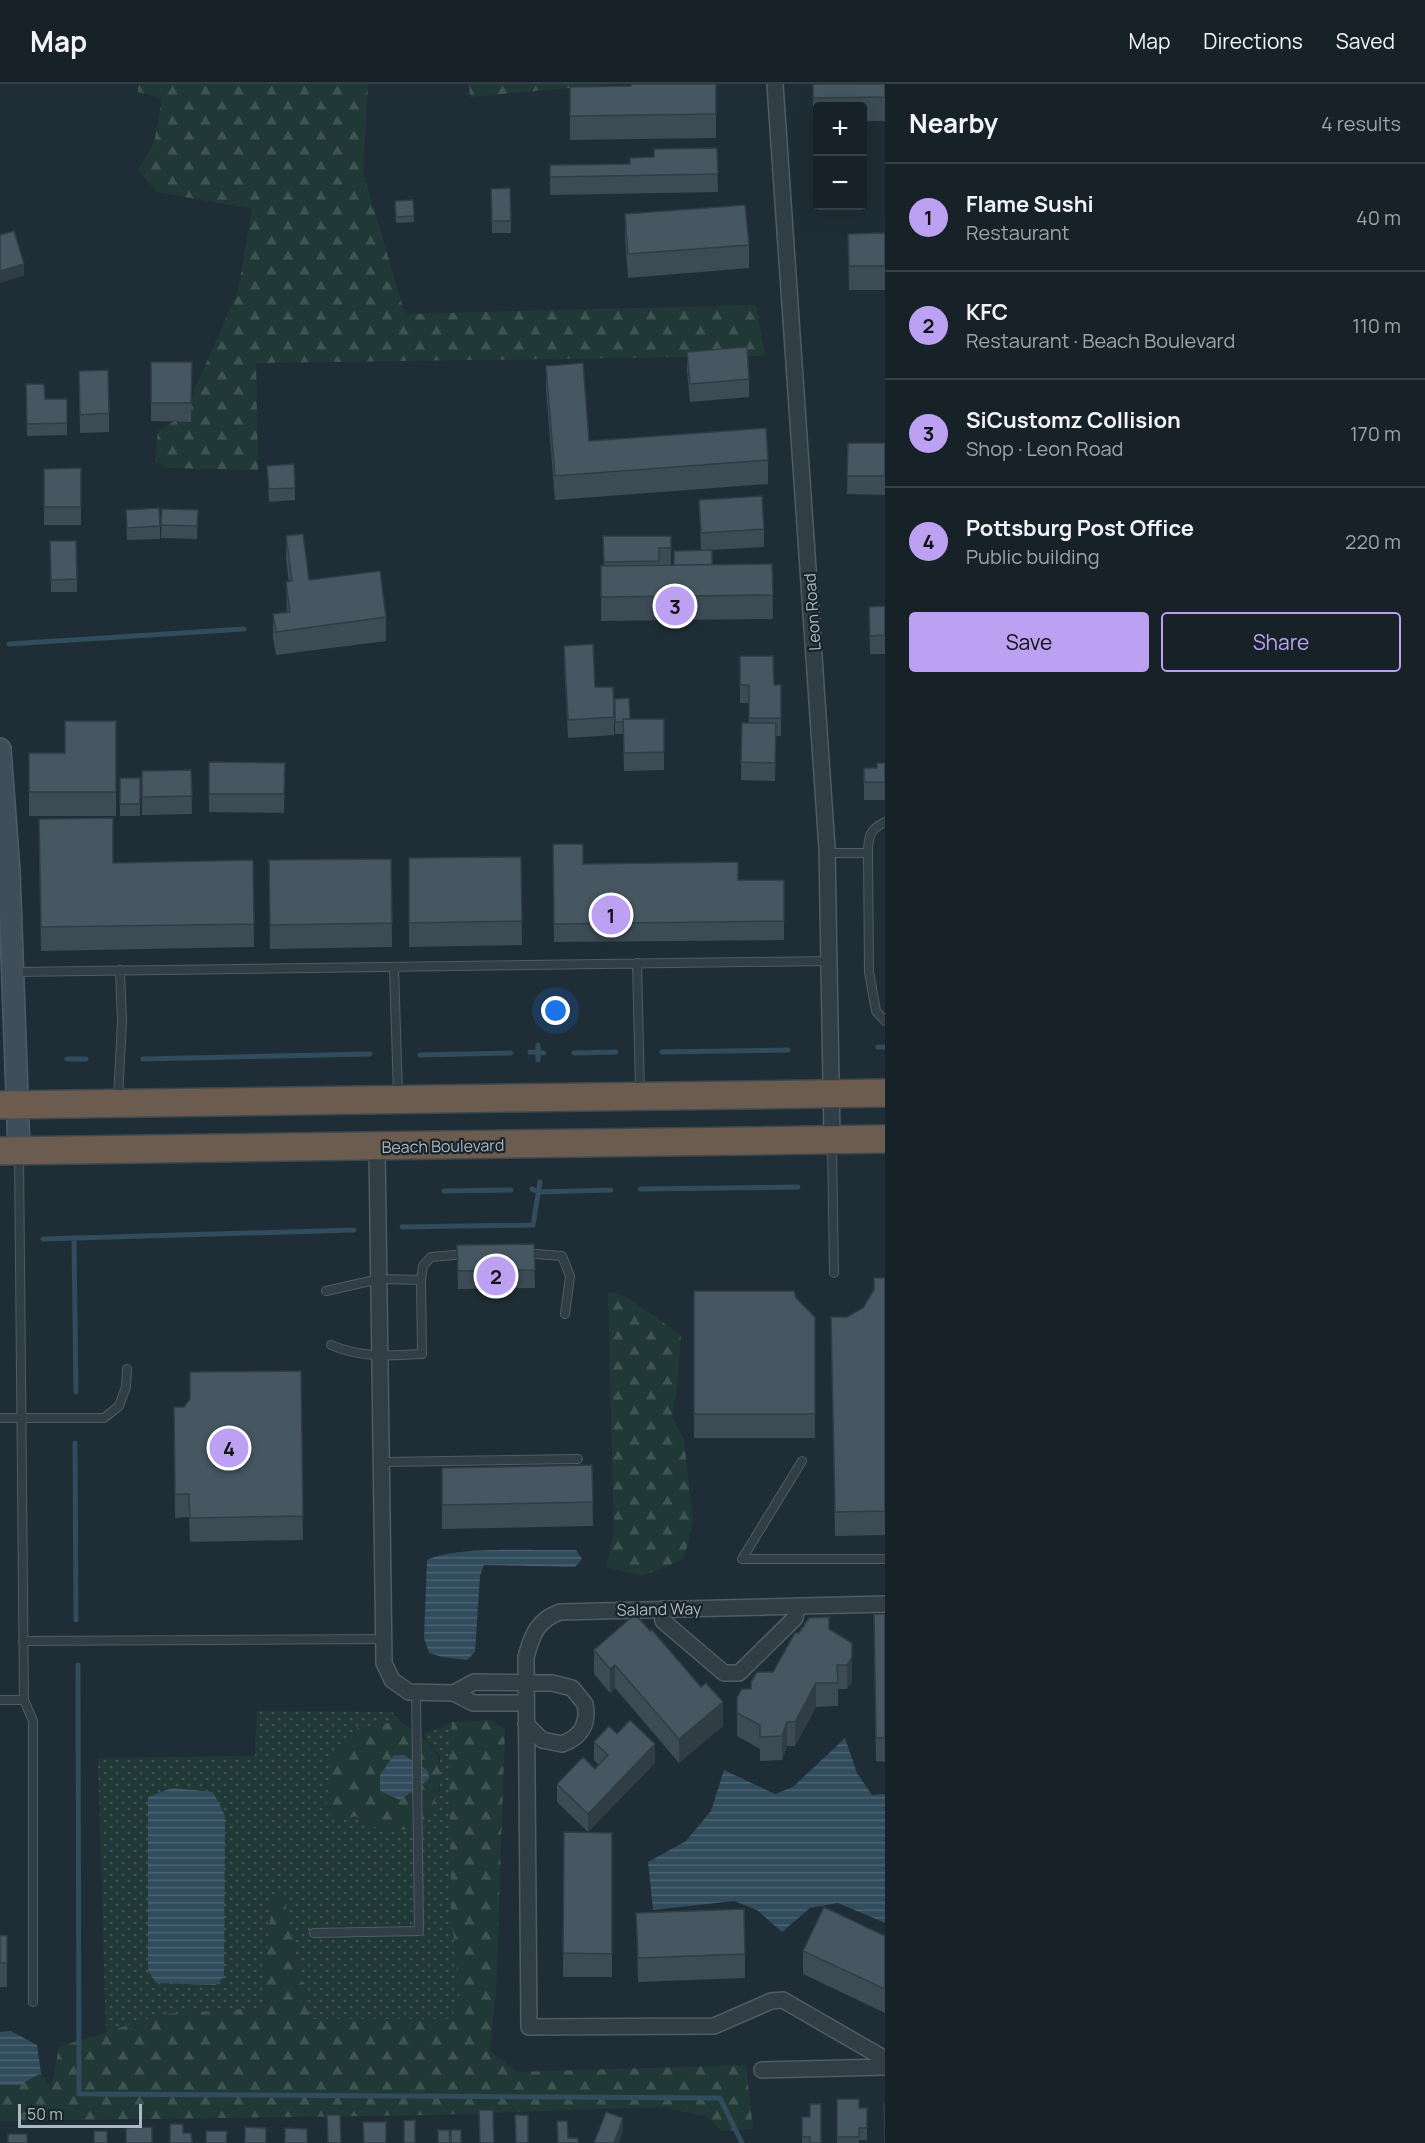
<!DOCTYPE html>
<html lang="en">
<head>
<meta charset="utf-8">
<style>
  :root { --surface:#172228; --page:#202a30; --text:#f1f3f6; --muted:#9ea4a8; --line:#363f45; --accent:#bca0f2 }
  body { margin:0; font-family:Manrope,sans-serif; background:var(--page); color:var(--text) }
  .controls { position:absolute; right:18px; top:18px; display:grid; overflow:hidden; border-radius:6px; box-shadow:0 6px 24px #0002 }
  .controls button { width:54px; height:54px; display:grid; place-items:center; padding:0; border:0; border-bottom:2px solid var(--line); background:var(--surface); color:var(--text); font:30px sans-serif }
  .scale { position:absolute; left:18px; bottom:15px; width:124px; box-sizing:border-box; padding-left:6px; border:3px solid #acb9c4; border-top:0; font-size:16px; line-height:21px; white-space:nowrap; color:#acb9c4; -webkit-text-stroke:4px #18232a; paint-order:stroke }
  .you { position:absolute; left:556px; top:927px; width:21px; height:21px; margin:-15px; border:4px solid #fff; border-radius:50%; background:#1a73e8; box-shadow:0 0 0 9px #1a73e833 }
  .badge { display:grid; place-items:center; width:39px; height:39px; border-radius:50%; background:var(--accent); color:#111; font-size:20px; font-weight:700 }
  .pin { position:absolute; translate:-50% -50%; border:3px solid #fff; box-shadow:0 2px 6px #0006 }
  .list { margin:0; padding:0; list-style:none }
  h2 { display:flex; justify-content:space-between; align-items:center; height:78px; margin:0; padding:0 24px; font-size:26px }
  h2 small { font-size:20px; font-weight:400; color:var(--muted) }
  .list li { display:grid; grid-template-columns:39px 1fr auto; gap:18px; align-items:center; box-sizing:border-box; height:108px; padding:0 24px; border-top:2px solid var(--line) }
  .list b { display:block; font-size:22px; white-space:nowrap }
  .list p { margin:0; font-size:20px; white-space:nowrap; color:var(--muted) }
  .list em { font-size:20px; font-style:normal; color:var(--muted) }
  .actions { display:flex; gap:12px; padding:18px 24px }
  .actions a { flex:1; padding:14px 0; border:2px solid var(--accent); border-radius:6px; text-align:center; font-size:21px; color:var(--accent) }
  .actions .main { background:var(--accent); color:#111 }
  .map { position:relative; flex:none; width:885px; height:2059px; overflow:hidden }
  header { display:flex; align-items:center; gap:36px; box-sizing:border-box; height:84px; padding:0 30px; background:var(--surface); border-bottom:2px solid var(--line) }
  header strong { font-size:28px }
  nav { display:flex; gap:33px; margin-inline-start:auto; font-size:21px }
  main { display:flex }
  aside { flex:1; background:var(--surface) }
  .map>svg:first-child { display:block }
</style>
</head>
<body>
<header>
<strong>Map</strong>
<nav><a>Map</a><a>Directions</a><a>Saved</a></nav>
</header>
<main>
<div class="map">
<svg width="885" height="2059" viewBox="0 0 885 2059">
  <defs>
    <pattern id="grass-dots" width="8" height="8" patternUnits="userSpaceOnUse" patternTransform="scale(1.5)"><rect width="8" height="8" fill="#213936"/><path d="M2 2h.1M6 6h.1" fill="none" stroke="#3f5451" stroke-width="1.8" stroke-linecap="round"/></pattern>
    <pattern id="forest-firs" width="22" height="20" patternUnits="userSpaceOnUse" patternTransform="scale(1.5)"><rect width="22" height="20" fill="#213936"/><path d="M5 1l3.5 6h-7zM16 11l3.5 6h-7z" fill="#3f5451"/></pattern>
    <pattern id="water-rules" width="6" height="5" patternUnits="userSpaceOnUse" patternTransform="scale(1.5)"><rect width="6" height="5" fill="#314c5d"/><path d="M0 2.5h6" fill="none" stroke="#4c6473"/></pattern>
  </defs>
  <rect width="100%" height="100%" fill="#1f2d36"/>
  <path fill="url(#grass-dots)" d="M257 1627 392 1628 400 1637 358 1644 355 1732 372 1743 440 1707V1672L423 1651 452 1638 449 1669 451 1828 460 1914 451 1935H310L282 1809 272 1814 262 1924 163 1930 106 1948 98 1674 255 1672Z"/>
  <path fill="url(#forest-firs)" d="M138 0H368L363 88 405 230 756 221 765 272 256 279 258 386 169 384 155 377 158 347 183 332 238 207 252 125 157 108 138 86 154 59 162 14 138 8Z
    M469 0H612L470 13Z
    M608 1207 628 1214 681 1251 677 1302 672 1333 684 1355 693 1437 684 1475 642 1492 606 1483 614 1451Z
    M491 1636 505 1646 496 1904 490 1967 517 1988 746 1981 753 2045 722 2047 707 2033 665 2023 431 2031 0 2037V2001H20L41 1989 51 2004 59 1963 163 1930 262 1924 272 1813 283 1809 310 1935H451L460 1914 451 1828 449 1669 452 1638Z
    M400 1637C455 1671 446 1693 422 1747L372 1743 355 1732 341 1737 326 1727 331 1674 358 1644Z"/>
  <path fill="url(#water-rules)" d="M576 1466 582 1475 575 1483 484 1481 480 1492 475 1568 467 1576 442 1573 429 1569 424 1554 427 1476C455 1461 541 1467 576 1466Z
    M845 1654 857 1689 872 1711 885 1710V1839L838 1819 810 1824 782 1848 757 1826 734 1817 653 1826 648 1778 686 1757 711 1727 724 1686 775 1710 793 1703Z
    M394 1671H404L428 1687 429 1695 400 1716 380 1707V1691Z
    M172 1704 213 1708 225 1732 224 1893 216 1901 156 1899 148 1886V1713Z
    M11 1947 37 1961 41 1989 20 2001H0V1948Z"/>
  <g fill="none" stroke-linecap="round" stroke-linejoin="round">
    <path stroke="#314c5d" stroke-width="5" d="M9 560 244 545
      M878 963H885
      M530 968 544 969
      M662 968 788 966
      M574 969 616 968
      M420 971 511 969
      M67 975H86
      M143 975 370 970
      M538 976V961
      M532 1105 538 1108 611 1106
      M640 1105 798 1103
      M444 1107 511 1106
      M402 1143 533 1141 540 1098
      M74 1154 76 1308
      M43 1155 354 1146
      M75 1359 76 1536
      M78 1581 79 2010 720 2014 742 2059"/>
    <g stroke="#4f5c65" stroke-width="10">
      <path id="lane" d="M885 738C870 745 868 753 868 769L869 888 876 927 885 937
        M827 769H868
        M637 879 640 1007
        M394 883 398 1010
        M14 888 828 877
        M118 1014 122 938 120 886
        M832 1061 834 1189
        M524 1169 562 1172 570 1192 565 1230
        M421 1196 423 1182 431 1173 467 1170
        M326 1207 379 1195 421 1196 422 1270C390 1272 361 1274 331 1261
        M0 1334H104L119 1322 126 1303 127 1285
        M802 1377 742 1475H885
        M382 1378 578 1375
        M23 1557 384 1555
        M0 1616H24L19 1071
        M24 1616 33 1637V1918
        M314 1849 419 1847 416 1608"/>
    </g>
    <g stroke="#4f5c65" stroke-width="18">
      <path id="street" d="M775 0 827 764 832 1056
        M377 1063 384 1579 392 1596 409 1608 454 1609 473 1619H526
        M885 1520 560 1528C538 1536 532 1550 526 1573L529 1943 714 1942 771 1917 783 1916 885 1975
        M662 1525 663 1537 724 1589H739L795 1534 797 1522
        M454 1609 474 1598 552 1599 572 1604 585 1620C589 1640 581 1653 562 1660L542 1656 526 1640
        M762 1986 885 1983"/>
    </g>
    <g stroke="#4f5c65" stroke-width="24">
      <path id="secondary" d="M0 665 9 787 19 1067"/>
    </g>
    <g stroke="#3d4950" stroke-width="30">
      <path id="highway" d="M0 1021 885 1009
        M0 1067 885 1055"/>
    </g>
    <use href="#lane" stroke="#323e46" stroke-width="8"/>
    <use href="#street" stroke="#323e46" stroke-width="15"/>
    <use href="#secondary" stroke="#404e59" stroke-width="21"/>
    <use href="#highway" stroke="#6c5b4f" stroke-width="27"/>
  </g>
  <path fill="#3c4b54" d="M716 0V54L570 56V3Z
    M813 0H885V37H862V22H818V37L813 38Z
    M717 64 718 108 550 111V81L630 80 654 73Z
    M491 105 511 137V149H492Z
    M413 116 414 138 396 139 395 117Z
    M625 130 749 161V184L628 194 625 154Z
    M885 149V206H849L848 150Z
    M687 268 749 295V313L690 318 687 287Z
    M151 278H192L191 338 151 337Z
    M546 282 589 357 768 376V400L555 416 546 306Z
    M79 287 109 329V348L80 349Z
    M26 313 45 315H67V351L27 352Z
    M848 359H885V411L847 410Z
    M267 382 295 404V416L269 418Z
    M81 384V441H44V385Z
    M699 416 764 445V463L711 466 712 481 772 480 773 535 601 537V482H604L603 452H671V481H674L701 467Z
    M162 425 198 426 197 455 161 454Z
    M126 426 160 442V455L127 456Z
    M286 452 309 496 386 533V557L276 571 273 554V530L287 528 286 498H289L286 476Z
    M50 457H76L77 508H51Z
    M885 522V570H870L869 523Z
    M564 562 595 603 614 633V651L568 654 564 580Z
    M740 572 774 601H781V652H776L775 697 741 696 742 639H749V619H740Z
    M615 615 630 635H664V686L624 687 623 650H615Z
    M116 637V732H29V669H65Z
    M209 678 285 679 284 729 209 728Z
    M885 679V716H864V684H877Z
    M191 686 192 730 142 731V687Z
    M120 694H140V732H120Z
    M39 759 113 779 253 776 254 863 41 867Z
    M553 760 583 780 738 796H784V856L554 858Z
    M521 773 522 861 409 863V774Z
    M391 775 392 863 270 865 269 776Z
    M534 1160 535 1204 458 1205 457 1161Z
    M885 1194V1451L835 1452 831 1233H847L863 1224Z
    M694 1207 796 1214 815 1233V1354H694Z
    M301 1287 303 1456 190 1458 189 1433 175 1434 174 1323H184Z
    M592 1381 593 1442 442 1445V1384Z
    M885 1530V1678L876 1677 874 1554Z
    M829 1545 852 1559V1598L847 1605H838V1622L816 1623 795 1662H787L782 1676 760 1677V1665L737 1652V1613L751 1605 773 1588 799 1549Z
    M650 1547 701 1603 723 1642 679 1679 615 1604 610 1609 594 1590V1566Z
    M617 1650 655 1679 588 1748 557 1718V1700L595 1685 598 1680 594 1676V1658Z
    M564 1748 612 1749V1893H563Z
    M636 1829 745 1870V1894L638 1898Z
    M0 1851 7 1852V1903H0Z
    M885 1852V1929L803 1890V1867Z
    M837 2015 859 2024H867V2056H859V2059H837Z
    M802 2033 821 2059H802Z"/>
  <path fill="#313d45" d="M24 180V192L0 199V187Z
    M852 1574V1598L847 1605V1581Z
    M615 1581V1604L610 1609V1585Z
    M816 1599V1623L795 1662V1638Z
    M723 1618V1642L679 1679V1655Z
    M787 1638V1662L782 1676V1652Z
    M655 1660V1679L588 1748V1730Z
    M623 2034V2046L619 2059H614Z"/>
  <path fill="#465762" stroke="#313d45" stroke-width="1.5" d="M631 0H716V30L570 32V3L631 2Z
    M813 0H885V13L813 14Z
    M717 64 718 90 550 93V81L630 80V74L654 73V65Z
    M510 104 511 137H492L491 105Z
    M413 116 414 132 396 133 395 117Z
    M745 121 749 161 628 170 625 130Z
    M14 147 24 180 0 187V151Z
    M885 149V182H849L848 150Z
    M747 263 749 295 690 300 687 268Z
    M151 278H192L191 319H151Z
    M583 279 589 357 766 344 768 376 555 392 546 282Z
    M108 286 109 329 80 331 79 287Z
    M26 300H44L45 315H67V339L27 340Z
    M848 359H885V392H847Z
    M294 380 295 404 269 405 267 382Z
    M81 384V423H44V385Z
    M762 412 764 445 701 449 699 416Z
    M159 424 160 442 127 444 126 426Z
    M162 425 198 426 197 442 161 441Z
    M303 450 309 496 380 487 386 533 276 548 273 530 290 528 286 498 292 497 286 452Z
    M603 452H671V464H659V477L604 478Z
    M50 457H76L77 495 51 496Z
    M712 466V481H674V467Z
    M772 480 773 511 601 513V482Z
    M885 522V551L870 552 869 523Z
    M593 560 595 603H613L614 633 568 636 564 562Z
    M740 572H773L774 601H781V634H749V601H740Z
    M629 614 630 635H623V638H615V615Z
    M623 635H664V668L624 669Z
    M65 637H116V708H29V669H65Z
    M742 639H776L775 679 741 678Z
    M209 678 285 679 284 710H209Z
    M877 679H885V698H864V684H877Z
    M191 686 192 712 142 713V687Z
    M120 694H140V720H120Z
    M113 734V779L253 776 254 840 41 843 39 735Z
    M553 760H583V780L738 778V796H784V837L554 840Z
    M521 773 522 837 409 839V774Z
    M391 775 392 839 270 841 269 776Z
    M534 1160 535 1186 458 1187 457 1161Z
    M874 1194H885V1427L835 1428 831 1233H847L863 1224 874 1206Z
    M694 1207H794L796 1214 815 1233V1330H694Z
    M301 1287 303 1432 190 1434 189 1410H175L174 1323H184L190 1315V1288Z
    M592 1381 593 1418 442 1421V1384Z
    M635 1530 650 1547 652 1546 701 1603 706 1599 723 1618 679 1655 615 1581 610 1585 594 1566Z
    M874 1530H885V1654H876Z
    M829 1533V1545L852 1559V1574L847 1581H837L838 1599H816L795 1638H787L782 1652 760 1653V1641L737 1629V1613L742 1605H751V1598L757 1588H773L795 1549H799L809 1534Z
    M630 1636 655 1660 588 1730 557 1700 583 1673 595 1685 608 1671 594 1658 609 1642 617 1650Z
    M564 1748 612 1749V1870L563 1869Z
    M824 1823 885 1852V1905L803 1867Z
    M744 1825 745 1870 638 1874 636 1829Z
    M0 1851 7 1852V1879H0Z
    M837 2015H859V2024H867V2044H859V2053H837Z
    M810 2020H821V2059H810V2053H802V2033H810Z
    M884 2020H885V2059Z
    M479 2026H493L494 2059H480Z
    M606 2028 623 2034 614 2059H594Z
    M327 2031H340L341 2059H328Z
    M515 2031H528V2059H516Z
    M415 2036V2059H404V2037Z
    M557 2037H567L568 2054H578V2059H558Z
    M363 2038H386V2059H364Z
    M170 2040H183V2049H191L192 2059H170Z
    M152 2043V2059H126V2044Z
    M245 2043 266 2044V2059H245Z
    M285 2044 307 2045V2059H285Z
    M438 2046H449L450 2059H438Z
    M451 2046H461V2059H451Z
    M94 2047H107V2059H94Z
    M206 2047H227L226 2059H206Z
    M8 2050H27V2059H8Z"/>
  <g text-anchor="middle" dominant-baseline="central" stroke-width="4.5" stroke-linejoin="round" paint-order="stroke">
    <g font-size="16" fill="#acb9c4" stroke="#18232a">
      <text transform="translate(812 528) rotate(-94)">Leon Road</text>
      <text transform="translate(443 1062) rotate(-1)">Beach Boulevard</text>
      <text transform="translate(659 1525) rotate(-1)">Saland Way</text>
    </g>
  </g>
</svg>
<div class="controls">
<button>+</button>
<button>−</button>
</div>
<div class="scale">50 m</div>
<div class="you"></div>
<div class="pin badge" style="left:611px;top:831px">1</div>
<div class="pin badge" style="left:496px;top:1192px">2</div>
<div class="pin badge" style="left:675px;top:522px">3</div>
<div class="pin badge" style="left:229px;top:1364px">4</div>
</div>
<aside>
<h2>Nearby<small>4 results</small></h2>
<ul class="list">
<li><span class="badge">1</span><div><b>Flame Sushi</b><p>Restaurant</p></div><em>40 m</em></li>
<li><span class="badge">2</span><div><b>KFC</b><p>Restaurant · Beach Boulevard</p></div><em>110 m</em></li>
<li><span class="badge">3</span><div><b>SiCustomz Collision</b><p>Shop · Leon Road</p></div><em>170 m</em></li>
<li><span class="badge">4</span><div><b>Pottsburg Post Office</b><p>Public building</p></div><em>220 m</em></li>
</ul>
<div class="actions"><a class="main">Save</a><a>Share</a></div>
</aside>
</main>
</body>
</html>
